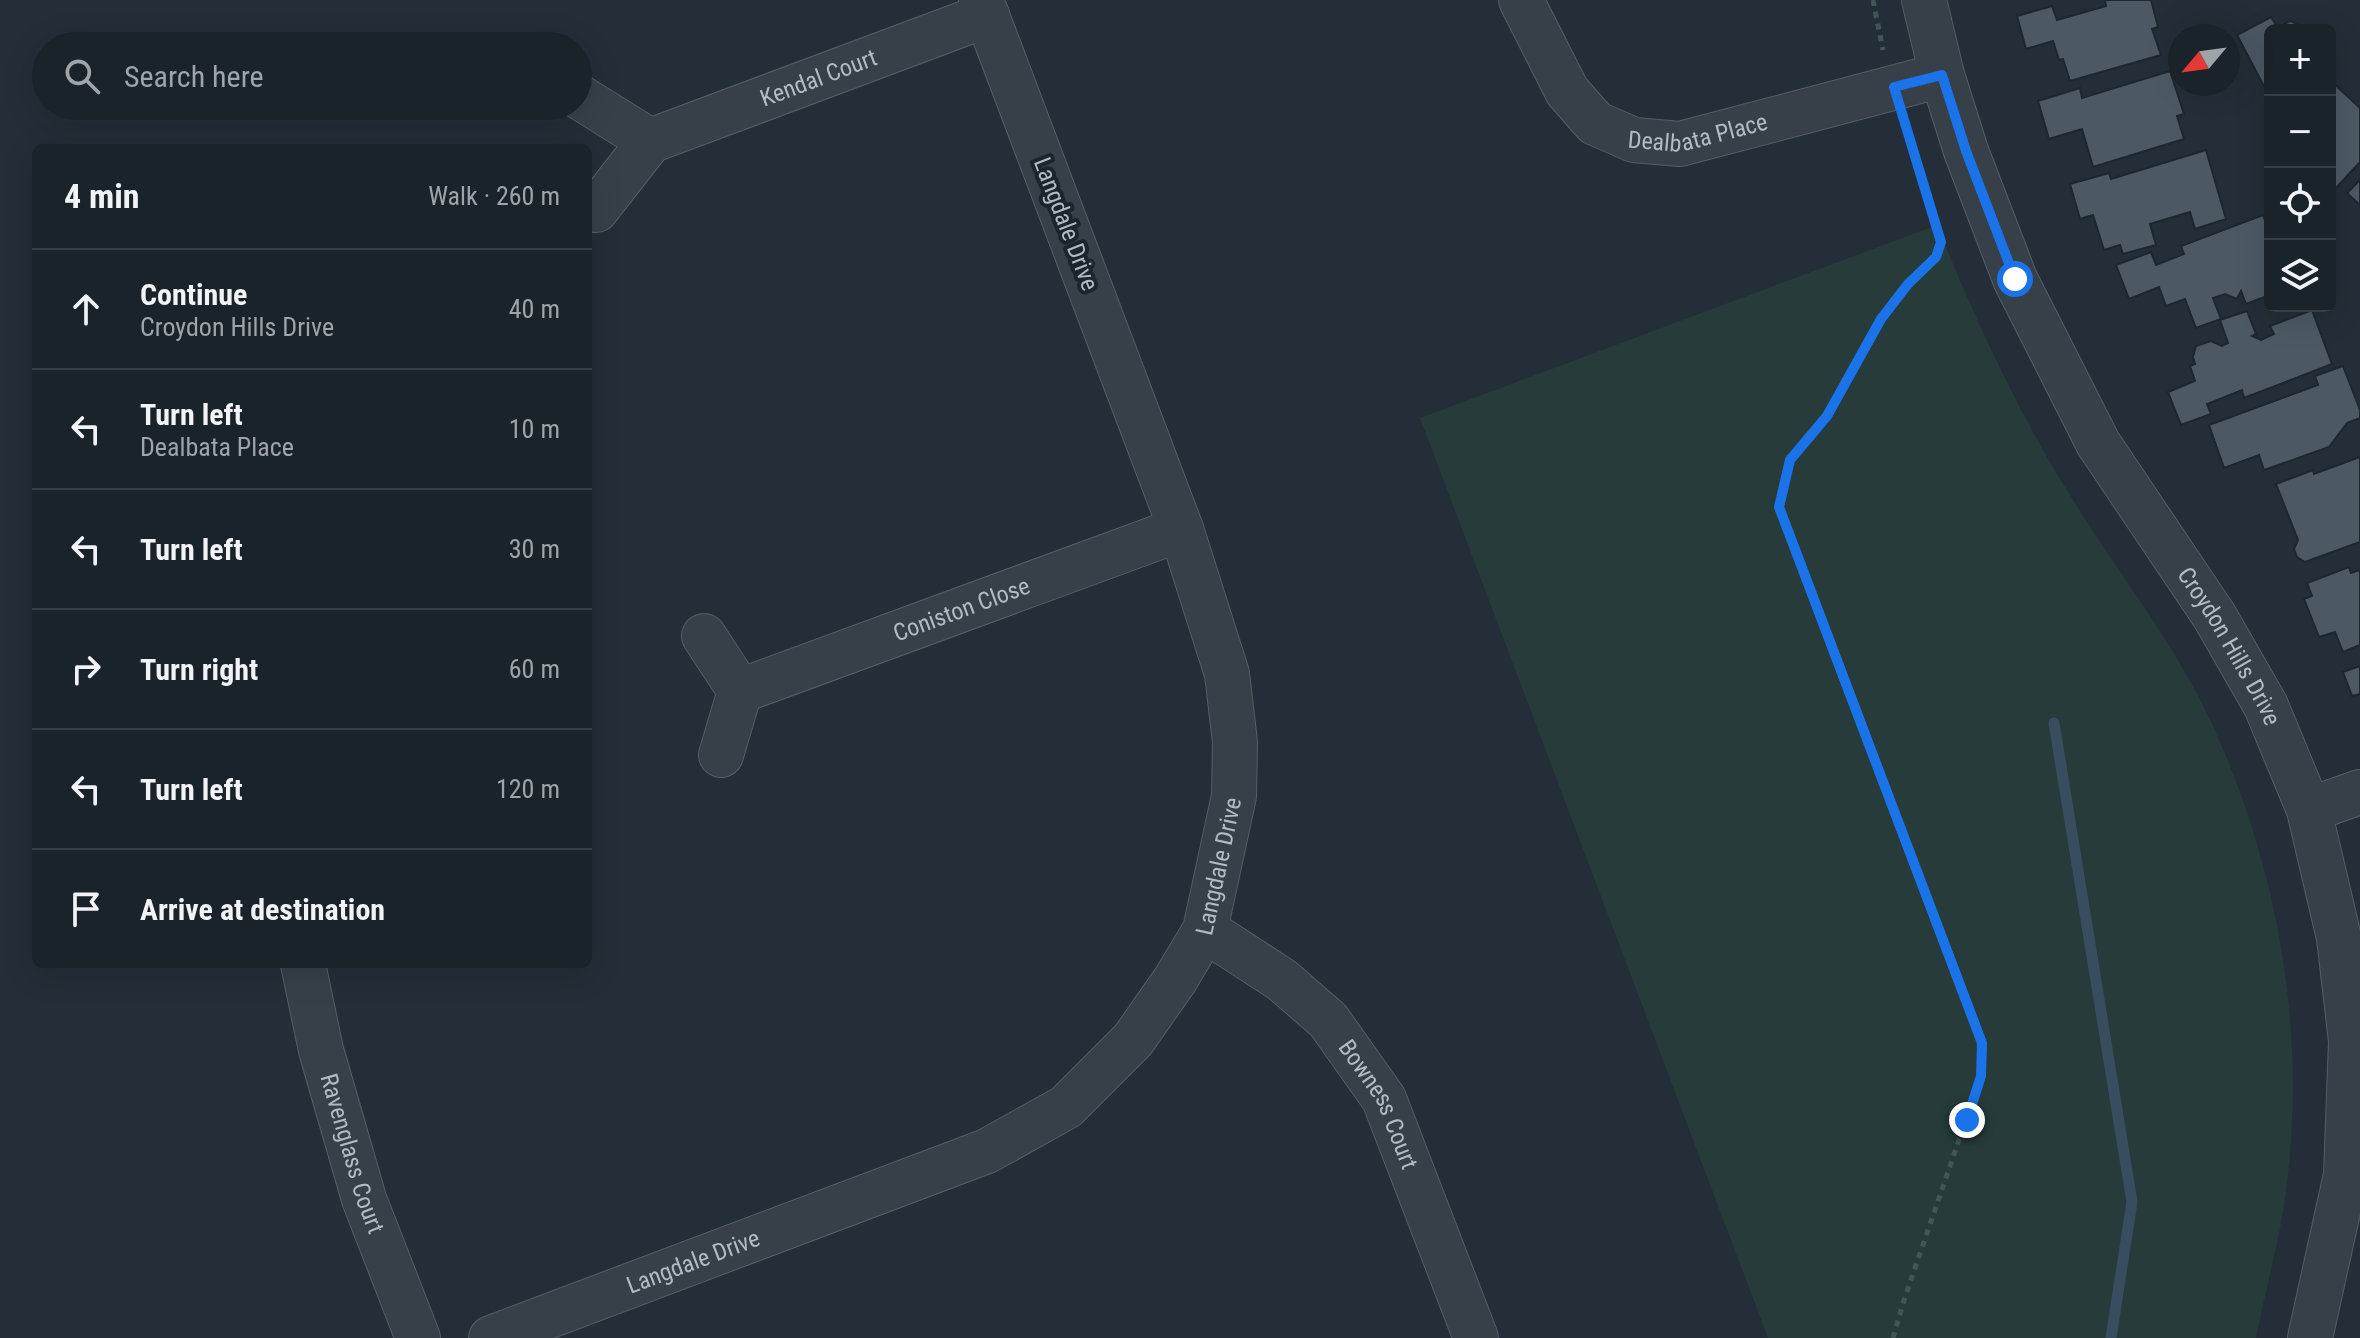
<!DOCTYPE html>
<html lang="en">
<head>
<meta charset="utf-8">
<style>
  :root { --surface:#1a222a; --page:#232a32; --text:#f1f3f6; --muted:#9fa4a8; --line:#383f47 }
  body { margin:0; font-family:"Roboto Condensed",sans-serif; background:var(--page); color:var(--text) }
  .controls { position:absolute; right:24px; top:24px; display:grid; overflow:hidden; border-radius:12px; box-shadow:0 8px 32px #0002 }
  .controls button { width:72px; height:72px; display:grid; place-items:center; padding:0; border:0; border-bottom:2px solid var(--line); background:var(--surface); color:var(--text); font:40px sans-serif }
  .compass { position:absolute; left:2168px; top:24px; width:72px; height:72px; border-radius:50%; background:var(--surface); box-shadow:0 8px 32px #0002; rotate:241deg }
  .stop { position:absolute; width:24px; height:24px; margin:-18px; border:6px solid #1a73e8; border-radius:50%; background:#fff }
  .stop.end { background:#1a73e8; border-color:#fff; box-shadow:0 2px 8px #0008 }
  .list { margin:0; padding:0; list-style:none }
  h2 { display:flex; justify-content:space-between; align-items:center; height:104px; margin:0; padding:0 32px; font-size:34px }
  h2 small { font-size:26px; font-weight:400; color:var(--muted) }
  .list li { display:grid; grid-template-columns:52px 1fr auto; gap:24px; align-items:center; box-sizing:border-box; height:120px; padding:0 32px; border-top:2px solid var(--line) }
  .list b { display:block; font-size:30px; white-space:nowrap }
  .list p { margin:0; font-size:26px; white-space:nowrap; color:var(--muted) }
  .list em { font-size:26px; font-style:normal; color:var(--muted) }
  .icon { flex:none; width:44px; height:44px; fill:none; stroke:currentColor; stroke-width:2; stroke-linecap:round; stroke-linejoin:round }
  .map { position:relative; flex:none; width:2360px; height:1338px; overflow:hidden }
  .search { position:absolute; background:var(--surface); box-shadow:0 8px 32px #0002; left:32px; top:32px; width:560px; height:88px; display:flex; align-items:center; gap:20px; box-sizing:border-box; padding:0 28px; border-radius:44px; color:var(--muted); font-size:30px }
  .panel { position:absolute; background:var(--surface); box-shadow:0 8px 32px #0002; left:32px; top:144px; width:560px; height:824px; border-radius:12px }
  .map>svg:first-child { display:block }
</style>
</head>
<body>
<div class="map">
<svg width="2360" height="1338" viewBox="0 0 2360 1338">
  <rect width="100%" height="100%" fill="#232e38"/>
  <path fill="#263b3a" d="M1937 225C1977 324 2022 421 2080 511 2125 582 2178 649 2213 726 2278 869 2306 1028 2287 1184 2281 1236 2266 1287 2256 1338H1768L1420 418Z"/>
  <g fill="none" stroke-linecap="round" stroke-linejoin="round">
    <path stroke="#394d61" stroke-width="11" d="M2054 723 2132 1202 2111 1338"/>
  </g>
  <path fill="#4c5964" stroke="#1e2730" stroke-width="2" d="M2105 0H2151L2158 27 2152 29 2161 55 2070 81 2063 59 2059 60 2053 41 2026 49 2017 16 2052 6 2057 20 2106 6Z
    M2271 17 2278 28 2290 21 2312 30H2270V92L2268 94 2237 35Z
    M2170 71 2184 114 2177 116 2184 139 2093 167 2082 129 2049 139 2038 101 2080 88 2082 98Z
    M2330 80 2360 108V162L2336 188 2330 183Z
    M2206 150 2226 219 2195 229 2190 212 2150 224 2156 245 2123 254 2120 245 2104 250 2093 215 2080 219 2070 184 2109 173 2111 179Z
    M2360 180V205L2347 193Z
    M2263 215 2270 233V295L2246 304 2241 291 2237 299 2225 294 2213 298 2221 319 2196 328 2185 299 2166 306 2159 287 2129 299 2116 265 2151 252 2156 265 2184 254 2181 246Z
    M2312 310 2332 364 2244 398 2242 390 2207 404 2211 414 2181 425 2168 392 2195 381 2190 366 2195 364 2193 357 2196 346 2211 341 2222 346 2228 343 2220 320 2247 311 2256 334 2252 336 2261 340 2274 334 2270 326Z
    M2343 366 2360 410V418L2347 423 2329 447 2264 470 2259 455 2224 468 2209 425 2318 385 2315 376Z
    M2360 457V542L2305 562 2297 557 2294 549 2298 540 2276 484 2313 470 2314 474Z
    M2349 567 2351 573 2360 570V645L2343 652 2335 632 2319 637 2304 599 2312 596 2307 583Z
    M2360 666V694L2352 696 2343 672Z"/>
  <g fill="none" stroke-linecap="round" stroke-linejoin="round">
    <g stroke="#555e67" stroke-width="46">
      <g id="minor">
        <path id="s1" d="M1521 0 1567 91 1595 123 1634 140 1680 144 1942 75"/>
        <path id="s2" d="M1924 0 1942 75 1966 151 2015 279 2098 443 2215 617 2266 706 2309 810 2339 938 2351 1041 2346 1175 2310 1338"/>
        <path d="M578 96 650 141 596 210"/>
        <path id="s3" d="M650 141 987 15"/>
        <path d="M704 636 740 691 721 755"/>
        <path id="s4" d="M740 691 1181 529"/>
        <path d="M2309 810 2360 792"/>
        <path id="s5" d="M1205 930 1282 980 1328 1020 1384 1099 1476 1338"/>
        <path id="s6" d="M303 964 321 1050 364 1199 418 1338"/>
        <path id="s7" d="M491 1338 987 1151 1066 1107 1133 1040 1175 980 1205 930 1234 796 1235 742 1227 674 1181 529 981 0"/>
      </g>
    </g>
    <path stroke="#435657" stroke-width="5" stroke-dasharray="6 6" stroke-linecap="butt" d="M1873 0 1883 50
      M1893 1338 1904 1300 1981 1076 1982 1043 1779 507 1790 460 1827 416 1881 319 1908 284 1936 257 1941 242 1906 125"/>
    <use href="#minor" stroke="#374049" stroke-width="44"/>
  </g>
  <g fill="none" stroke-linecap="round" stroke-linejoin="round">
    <path stroke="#1a73e8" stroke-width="10" d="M1967 1120 1981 1076 1982 1043 1779 507 1790 460 1827 416 1881 319 1908 284 1936 257 1941 242 1894 87 1942 75 1966 151 2015 279"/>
  </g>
  <g text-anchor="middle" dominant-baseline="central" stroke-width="8" stroke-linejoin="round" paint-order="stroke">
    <g font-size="24" fill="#b2bbc5" stroke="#1c252e">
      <text stroke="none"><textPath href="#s3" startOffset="180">Kendal Court</textPath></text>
      <text stroke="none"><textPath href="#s1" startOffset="252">Dealbata Place</textPath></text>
      <text transform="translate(1066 224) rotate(69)">Langdale Drive</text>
      <text stroke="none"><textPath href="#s4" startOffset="236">Coniston Close</textPath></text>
      <text stroke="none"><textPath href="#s2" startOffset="720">Croydon Hills Drive</textPath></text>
      <text stroke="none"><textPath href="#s7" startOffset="912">Langdale Drive</textPath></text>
      <text stroke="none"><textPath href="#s5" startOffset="252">Bowness Court</textPath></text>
      <text stroke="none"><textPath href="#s6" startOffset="196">Ravenglass Court</textPath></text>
      <text stroke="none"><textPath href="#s7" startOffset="216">Langdale Drive</textPath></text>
    </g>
  </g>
</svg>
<div class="controls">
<button>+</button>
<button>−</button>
<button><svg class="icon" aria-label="locate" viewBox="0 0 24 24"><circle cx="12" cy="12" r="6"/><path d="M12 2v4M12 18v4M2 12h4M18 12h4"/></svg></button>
<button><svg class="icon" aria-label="layers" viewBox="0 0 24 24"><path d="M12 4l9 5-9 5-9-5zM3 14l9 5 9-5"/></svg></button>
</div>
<svg class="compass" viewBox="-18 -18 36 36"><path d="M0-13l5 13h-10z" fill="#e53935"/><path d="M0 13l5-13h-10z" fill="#9fa4a8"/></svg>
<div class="stop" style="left:2015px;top:279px"></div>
<div class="stop end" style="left:1967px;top:1120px"></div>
<div class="search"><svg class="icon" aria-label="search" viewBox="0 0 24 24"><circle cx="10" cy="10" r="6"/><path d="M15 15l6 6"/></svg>Search here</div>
<section class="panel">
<h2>4 min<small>Walk · 260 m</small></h2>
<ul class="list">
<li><svg class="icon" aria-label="ahead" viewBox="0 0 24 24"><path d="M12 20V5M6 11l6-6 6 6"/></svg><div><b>Continue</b><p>Croydon Hills Drive</p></div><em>40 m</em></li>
<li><svg class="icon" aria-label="left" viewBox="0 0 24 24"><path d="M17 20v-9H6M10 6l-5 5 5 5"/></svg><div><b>Turn left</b><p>Dealbata Place</p></div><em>10 m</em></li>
<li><svg class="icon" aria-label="left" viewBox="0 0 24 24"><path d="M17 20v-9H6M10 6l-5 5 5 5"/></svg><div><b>Turn left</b></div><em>30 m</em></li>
<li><svg class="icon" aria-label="right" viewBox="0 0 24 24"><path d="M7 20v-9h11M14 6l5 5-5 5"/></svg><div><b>Turn right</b></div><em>60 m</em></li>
<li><svg class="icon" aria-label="left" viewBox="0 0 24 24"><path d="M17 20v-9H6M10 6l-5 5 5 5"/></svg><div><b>Turn left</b></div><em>120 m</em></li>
<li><svg class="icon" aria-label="arrive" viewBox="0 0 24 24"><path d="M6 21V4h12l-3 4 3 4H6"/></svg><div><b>Arrive at destination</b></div></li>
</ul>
</section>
</div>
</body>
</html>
